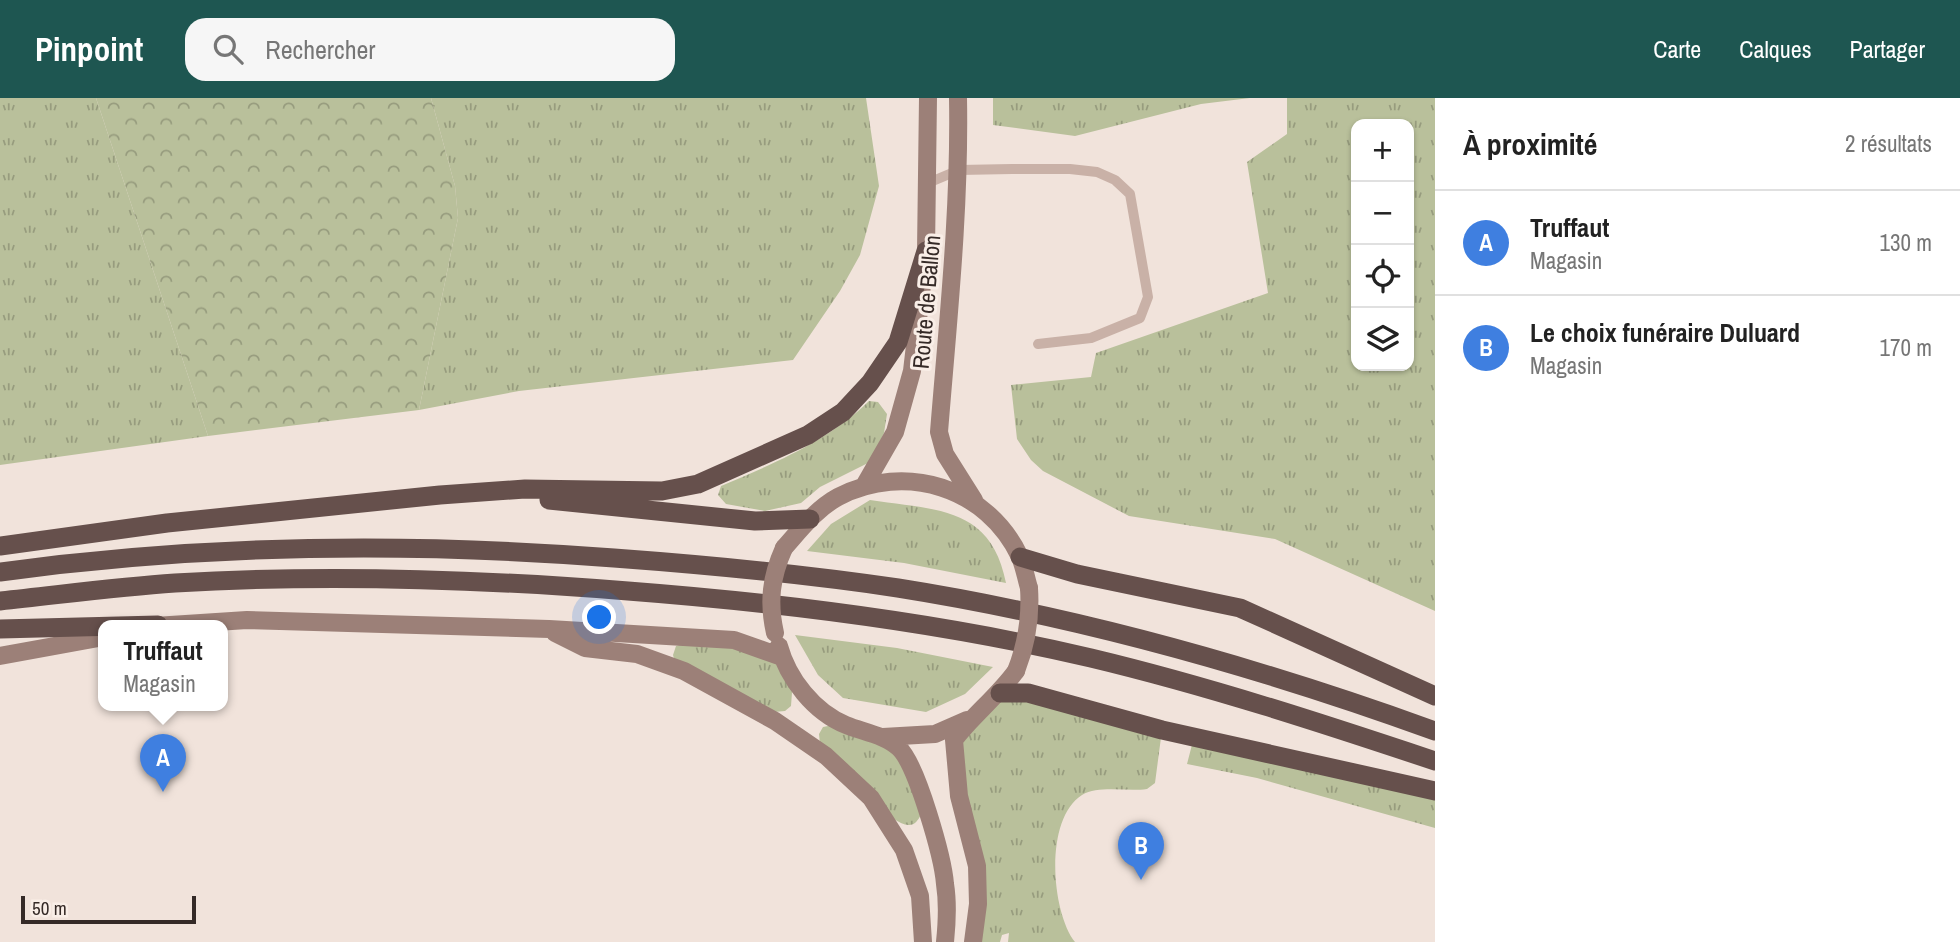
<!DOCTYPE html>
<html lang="fr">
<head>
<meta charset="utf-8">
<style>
  :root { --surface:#fff; --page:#f6f6f6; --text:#222; --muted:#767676; --line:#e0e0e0; --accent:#1e5651 }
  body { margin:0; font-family:"Archivo Narrow",sans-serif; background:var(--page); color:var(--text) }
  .controls { position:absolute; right:21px; top:21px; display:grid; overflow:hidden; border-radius:14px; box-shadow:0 2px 5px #0004 }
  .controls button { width:63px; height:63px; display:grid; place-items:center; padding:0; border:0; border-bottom:2px solid var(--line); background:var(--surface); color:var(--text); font:35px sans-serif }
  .scale { position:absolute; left:21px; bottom:18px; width:175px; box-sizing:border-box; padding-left:7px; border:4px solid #352a27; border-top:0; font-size:19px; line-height:24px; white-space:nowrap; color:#352a27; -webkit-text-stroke:5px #f9eee7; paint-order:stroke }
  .you { position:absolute; left:600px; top:520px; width:24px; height:24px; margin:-18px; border:5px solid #fff; border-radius:50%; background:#1a73e8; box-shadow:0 0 0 10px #1a73e833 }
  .badge { display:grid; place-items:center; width:46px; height:46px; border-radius:50%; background:var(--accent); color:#fff; font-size:23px; font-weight:700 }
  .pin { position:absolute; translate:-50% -58px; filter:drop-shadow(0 2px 4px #0008) }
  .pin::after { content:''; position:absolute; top:37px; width:24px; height:21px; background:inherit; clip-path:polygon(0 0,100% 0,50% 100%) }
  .popup { position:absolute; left:98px; top:522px; width:130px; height:91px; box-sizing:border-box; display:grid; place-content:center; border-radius:14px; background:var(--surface); filter:drop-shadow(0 2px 5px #0005); font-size:23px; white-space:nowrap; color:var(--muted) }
  .popup b { font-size:26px; color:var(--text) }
  .popup::after { content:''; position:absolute; left:50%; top:100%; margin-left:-14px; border:14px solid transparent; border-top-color:var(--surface) }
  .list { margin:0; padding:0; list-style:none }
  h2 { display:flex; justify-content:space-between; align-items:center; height:91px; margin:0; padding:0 28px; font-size:30px }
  h2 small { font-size:23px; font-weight:400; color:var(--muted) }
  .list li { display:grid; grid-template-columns:46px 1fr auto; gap:21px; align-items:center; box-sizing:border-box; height:105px; padding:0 28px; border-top:2px solid var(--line) }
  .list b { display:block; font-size:26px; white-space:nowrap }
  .list p { margin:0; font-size:23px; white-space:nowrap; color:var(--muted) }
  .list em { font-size:23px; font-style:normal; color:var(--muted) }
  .icon { flex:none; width:38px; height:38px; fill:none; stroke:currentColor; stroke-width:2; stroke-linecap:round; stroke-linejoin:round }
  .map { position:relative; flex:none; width:1435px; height:844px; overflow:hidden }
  header { display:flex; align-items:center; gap:42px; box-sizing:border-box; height:98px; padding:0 35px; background:var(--accent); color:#fff }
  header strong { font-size:33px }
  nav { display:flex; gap:38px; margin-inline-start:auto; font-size:24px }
  .search { width:490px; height:63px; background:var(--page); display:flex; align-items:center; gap:18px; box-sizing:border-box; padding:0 24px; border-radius:21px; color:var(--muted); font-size:26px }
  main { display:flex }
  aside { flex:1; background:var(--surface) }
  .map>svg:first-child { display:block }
</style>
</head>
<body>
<header>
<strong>Pinpoint</strong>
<div class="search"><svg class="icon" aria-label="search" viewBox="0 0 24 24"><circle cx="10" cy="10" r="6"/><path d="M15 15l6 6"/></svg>Rechercher</div>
<nav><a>Carte</a><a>Calques</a><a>Partager</a></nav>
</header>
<main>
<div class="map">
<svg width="1435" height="844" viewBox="0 0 1435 844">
  <defs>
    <pattern id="grass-tufts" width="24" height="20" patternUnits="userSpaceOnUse" patternTransform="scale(1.75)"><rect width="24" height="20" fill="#b9c09b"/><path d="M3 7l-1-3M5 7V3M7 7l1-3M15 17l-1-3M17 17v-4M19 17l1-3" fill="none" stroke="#979c7e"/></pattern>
    <pattern id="forest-crowns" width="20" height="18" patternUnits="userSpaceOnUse" patternTransform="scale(1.75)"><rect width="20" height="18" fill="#b9c09b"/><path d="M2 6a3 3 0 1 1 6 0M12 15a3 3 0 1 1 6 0" fill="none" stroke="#979c7e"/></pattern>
  </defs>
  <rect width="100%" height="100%" fill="#f1e3db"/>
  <path fill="url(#grass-tufts)" fill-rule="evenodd" d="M0 0H96L208 338 0 367Z
    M431 0H866L879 88 860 157 840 193 793 262 519 293 419 312 458 120 455 88Z
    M993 0H1250L1201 6 1075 38 993 27Z
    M1287 0H1435V513L1275 441 1129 418 1043 373 1031 362 1017 341 1011 287 1091 279 1096 255 1268 195 1247 64 1287 36ZM1356 26H1409V268H1356Z
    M869 303 878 304 887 316 884 335 870 364 820 389 801 405 765 413 726 406 718 397 721 388C773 366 828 343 869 303Z
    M870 402C933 412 991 407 1006 485L904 465 807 453 831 426Z
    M795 537 897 550 993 569 965 596 926 614 843 600 818 577Z
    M704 540 782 559 793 581 791 608 785 613 774 614 675 564 673 557 676 548Z
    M1000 595 1162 632 1155 685 1147 691C1127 694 1099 687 1082 697 1044 721 1051 813 1075 844H1008L1009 835 1002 837 1000 844H978V806L954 642Z
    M833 627 900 651 921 717C918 722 915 727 909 727 890 729 834 662 820 646L819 636 823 629Z
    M1194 639 1435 693V730L1257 680 1187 666Z"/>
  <path fill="url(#forest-crowns)" d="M96 0H431L455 88 458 120 419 312 208 338Z"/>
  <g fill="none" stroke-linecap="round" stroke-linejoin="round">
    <path stroke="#c9b1a7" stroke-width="10" d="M928 85 959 72 1012 71H1070L1097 74 1115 82 1130 96 1148 199 1140 220 1091 240 1038 246"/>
    <path stroke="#9c8078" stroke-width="18" d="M958 0C960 112 948 222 939 334L945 356 974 402
      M864 388 895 334 912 273 926 153 928 0
      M784 450C800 432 816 411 838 399 905 364 987 389 1020 459 1024 468 1026 480 1029 490
      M155 528 247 522 549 531 734 542 782 559
      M555 535 585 550 637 556 684 573 775 623 826 658 871 700 904 752 920 798 923 844
      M779 548C788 581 814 614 846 627 863 634 885 637 899 650 917 667 943 760 945 786 948 805 947 825 945 844
      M0 558 104 539
      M883 639 935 636 967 622
      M973 844 978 806 977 768 959 698 954 642C973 617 997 599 1016 573"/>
    <path stroke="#66504c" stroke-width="19" d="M549 402 755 423 810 421
      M0 448 167 425 440 397 525 391 662 393 698 386 808 337 843 314 870 285 898 244 926 153
      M1020 459 1077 476 1240 510 1435 598
      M0 474C204 446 409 444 614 460 709 467 804 476 898 490 1081 519 1261 570 1435 633
      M0 503C58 497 116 489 175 485 326 476 478 481 628 493 784 505 939 524 1091 560 1208 588 1321 625 1435 663
      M0 531 158 527
      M1000 595H1028L1162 632 1435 693"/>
    <path stroke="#9c8078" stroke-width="18" d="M775 535C768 504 771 479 784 450
      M1016 573C1027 545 1031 520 1029 490"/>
  </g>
  <g text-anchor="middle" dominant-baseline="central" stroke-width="6" stroke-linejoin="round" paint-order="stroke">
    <g font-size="23" fill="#352a27" stroke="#f9eee7">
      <text transform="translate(926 204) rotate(-85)">Route de Ballon</text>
    </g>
  </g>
</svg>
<div class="controls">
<button>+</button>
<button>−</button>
<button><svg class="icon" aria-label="locate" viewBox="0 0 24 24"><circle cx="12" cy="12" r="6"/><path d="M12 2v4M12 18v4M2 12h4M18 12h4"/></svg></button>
<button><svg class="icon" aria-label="layers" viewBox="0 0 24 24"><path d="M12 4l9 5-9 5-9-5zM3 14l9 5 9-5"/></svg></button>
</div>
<div class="scale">50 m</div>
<div class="you"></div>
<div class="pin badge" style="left:163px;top:694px;background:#3f7fe0">A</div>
<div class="popup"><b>Truffaut</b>Magasin</div>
<div class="pin badge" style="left:1141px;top:782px;background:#3f7fe0">B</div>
</div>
<aside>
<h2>À proximité<small>2 résultats</small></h2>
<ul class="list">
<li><span class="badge" style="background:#3f7fe0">A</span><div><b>Truffaut</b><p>Magasin</p></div><em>130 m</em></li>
<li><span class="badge" style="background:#3f7fe0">B</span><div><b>Le choix funéraire Duluard</b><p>Magasin</p></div><em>170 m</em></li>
</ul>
</aside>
</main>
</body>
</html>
